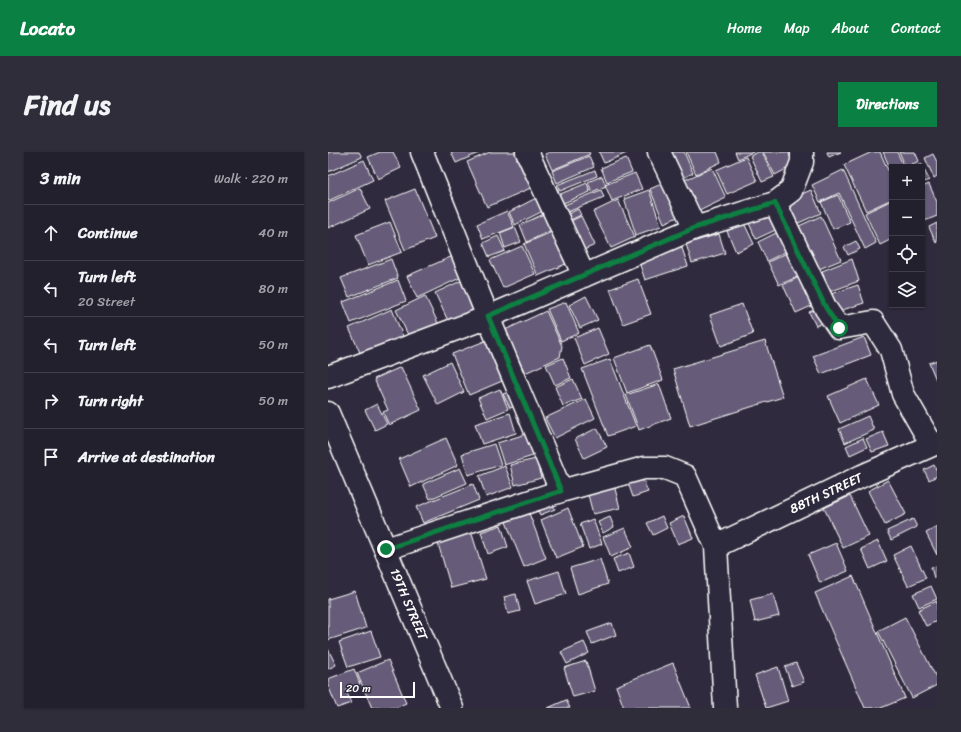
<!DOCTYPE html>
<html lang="en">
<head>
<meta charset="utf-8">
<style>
  :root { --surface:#23202e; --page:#2f2d3a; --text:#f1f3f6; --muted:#a3a3aa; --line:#403e4a; --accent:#0b8043 }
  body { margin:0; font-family:Sriracha,sans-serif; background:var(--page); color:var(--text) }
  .controls { position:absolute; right:12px; top:12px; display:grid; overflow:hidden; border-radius:0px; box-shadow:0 1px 3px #0004 }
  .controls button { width:36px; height:36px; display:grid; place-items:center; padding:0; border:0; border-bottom:1px solid var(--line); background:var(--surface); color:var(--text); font:20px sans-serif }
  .scale { position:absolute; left:12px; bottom:10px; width:75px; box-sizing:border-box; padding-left:4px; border:2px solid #fff; border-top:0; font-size:11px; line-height:14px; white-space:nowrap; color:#fff; -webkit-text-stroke:3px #2f2a3d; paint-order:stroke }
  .stop { position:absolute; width:12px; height:12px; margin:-9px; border:3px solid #0b8043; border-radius:50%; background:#fff }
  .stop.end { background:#0b8043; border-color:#fff; box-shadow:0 1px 4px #0008 }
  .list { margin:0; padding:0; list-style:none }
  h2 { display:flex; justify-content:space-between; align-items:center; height:52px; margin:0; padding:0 16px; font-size:17px }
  h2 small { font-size:13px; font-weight:400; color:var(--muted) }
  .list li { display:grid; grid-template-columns:26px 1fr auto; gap:12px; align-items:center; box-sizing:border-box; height:56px; padding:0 16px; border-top:1px solid var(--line) }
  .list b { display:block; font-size:15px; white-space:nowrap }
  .list p { margin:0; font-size:13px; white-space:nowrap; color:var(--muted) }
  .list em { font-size:13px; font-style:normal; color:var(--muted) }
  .icon { flex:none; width:22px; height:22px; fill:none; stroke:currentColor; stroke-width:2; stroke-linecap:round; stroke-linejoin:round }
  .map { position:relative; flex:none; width:609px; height:556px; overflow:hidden; border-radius:0px }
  header { display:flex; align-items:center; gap:24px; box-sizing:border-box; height:56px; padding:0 20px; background:var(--accent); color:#fff }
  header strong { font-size:19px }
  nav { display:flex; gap:22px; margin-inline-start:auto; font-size:14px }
  .intro { display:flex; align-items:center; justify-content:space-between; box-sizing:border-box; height:96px; padding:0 24px }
  h1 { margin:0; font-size:28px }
  .button { padding:10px 18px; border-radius:0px; background:var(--accent); color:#fff; font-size:14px; font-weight:700 }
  main { display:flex; gap:24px; padding:0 24px }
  aside { flex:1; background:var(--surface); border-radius:0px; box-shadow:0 1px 3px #0004 }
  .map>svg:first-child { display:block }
</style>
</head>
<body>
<header>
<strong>Locato</strong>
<nav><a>Home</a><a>Map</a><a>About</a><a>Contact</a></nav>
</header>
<div class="intro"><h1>Find us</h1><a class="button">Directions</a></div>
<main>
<aside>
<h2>3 min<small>Walk · 220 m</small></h2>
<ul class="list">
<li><svg class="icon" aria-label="ahead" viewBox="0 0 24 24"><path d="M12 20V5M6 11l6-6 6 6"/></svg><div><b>Continue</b></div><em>40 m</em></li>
<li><svg class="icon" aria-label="left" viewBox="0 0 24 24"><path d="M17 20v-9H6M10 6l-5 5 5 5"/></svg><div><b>Turn left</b><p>20 Street</p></div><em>80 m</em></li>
<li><svg class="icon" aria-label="left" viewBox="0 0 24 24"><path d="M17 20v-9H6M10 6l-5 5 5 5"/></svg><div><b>Turn left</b></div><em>50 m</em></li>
<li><svg class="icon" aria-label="right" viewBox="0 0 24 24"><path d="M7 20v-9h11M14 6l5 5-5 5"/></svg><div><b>Turn right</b></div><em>50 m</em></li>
<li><svg class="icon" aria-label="arrive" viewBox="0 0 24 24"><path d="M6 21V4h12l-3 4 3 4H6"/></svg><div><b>Arrive at destination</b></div></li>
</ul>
</aside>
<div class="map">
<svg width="609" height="556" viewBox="0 0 609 556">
  <rect width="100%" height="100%" fill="#2f2a3d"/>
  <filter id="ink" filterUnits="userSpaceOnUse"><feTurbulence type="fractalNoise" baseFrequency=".025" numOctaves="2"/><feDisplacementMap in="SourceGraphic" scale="8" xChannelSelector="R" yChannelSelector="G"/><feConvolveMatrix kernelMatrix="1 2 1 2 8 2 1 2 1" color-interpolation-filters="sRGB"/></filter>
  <g filter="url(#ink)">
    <path fill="#665c79" stroke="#fff" d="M0 0H31L34 5 0 20Z
      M52 0H65L73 16 50 27 40 5Z
      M123 0H153L128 11Z
      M162 0H190L205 35 159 55 139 10Z
      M222 0H261L262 2 224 18 217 2Z
      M271 0H301L276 11Z
      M343 0H356L365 21 355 26Z
      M358 0H389L393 10 368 22Z
      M407 0H425L410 7Z
      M430 0H434L446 25 434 30 422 4Z
      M435 0H460L466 13 447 23Z
      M499 0H513L501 5Z
      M544 0H552L564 27V47L538 59 516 13Z
      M555 0H569L576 15H564V21Z
      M571 0H587L591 9 578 15Z
      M605 2 609 10V24L606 26 597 6Z
      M261 4 266 15 229 31 224 19Z
      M418 5 429 29 399 42 388 18Z
      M298 6 304 20 279 30 273 16Z
      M36 8 45 28 0 49V24Z
      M593 11 601 28 594 31V15H584Z
      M384 16 398 46 369 60 354 29Z
      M267 18 269 24 232 39 229 33Z
      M515 18 548 91 537 97 511 41 492 50 484 33Z
      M307 21 314 37 284 49 277 33Z
      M274 24 278 34 264 40 260 30Z
      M338 30 352 64 336 71 322 37Z
      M259 31 262 40 228 54 225 45Z
      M601 32 609 50V64L594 70V35Z
      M32 36 42 57 0 76V51Z
      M87 37 107 86 77 98 57 49Z
      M273 38 276 45 232 63 229 56Z
      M321 38 333 74 308 83 296 47Z
      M483 38 493 61 466 73 455 50Z
      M510 43 522 70 505 77 493 50Z
      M212 44 219 57 187 73 181 60Z
      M290 48 307 85 283 96 265 60Z
      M564 48V87L552 93 537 61Z
      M250 57 253 63 236 71 234 65Z
      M446 57 454 75 428 87 420 69Z
      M179 59 186 75 155 87 149 72Z
      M220 60 228 76 199 90 192 73Z
      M253 64 267 93 249 101 235 73Z
      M493 64 513 108 491 117 471 74Z
      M62 70 74 100 40 113 28 83Z
      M416 71 426 92 408 100 399 79Z
      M609 71V90L608 91 601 75Z
      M187 75 193 90 177 96 172 81Z
      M456 77 465 96 439 109 430 90Z
      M226 79 240 111 210 124 196 92Z
      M391 82 397 101 364 111 358 92Z
      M170 84 177 99 161 105 155 91Z
      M528 89 532 97 520 103 516 95Z
      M353 93 360 114 317 128 310 107Z
      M194 94 207 122 175 136 162 108Z
      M467 97 478 121 451 133 440 110Z
      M125 104 134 125 89 146 79 124Z
      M63 107 70 126 21 145 13 126Z
      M524 107 531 129 501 140 494 119Z
      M477 122 490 151 468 161 455 133Z
      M137 127 151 156 121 171 107 141Z
      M310 127 323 162 295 172 282 137Z
      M70 128 78 149 23 171 15 150Z
      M530 133 536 151 505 161 500 143Z
      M97 144 112 175 83 189 68 158Z
      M258 144 270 168 252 176 241 153Z
      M238 150 251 181 233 189 219 157Z
      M414 152 425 182 393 194 382 163Z
      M493 155 499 169 488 174 481 160Z
      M64 157 76 187 34 205 21 176Z
      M218 159 234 194 232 205 197 221 177 178Z
      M270 176 281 202 257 213 246 186Z
      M536 185 543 203 493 222 485 204Z
      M162 187 179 227 141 243 124 202Z
      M437 189 455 245 362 274 345 217Z
      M322 193 335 228 299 241 286 206Z
      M235 206 243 226 227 233 218 213Z
      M282 207 308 274 280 284 254 217Z
      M609 208V230L601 211Z
      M122 210 136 240 110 253 95 223Z
      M73 215 93 258 61 273 55 260 60 258 46 227Z
      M245 227 254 247 235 254 227 235Z
      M539 227 551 253 512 271 500 244Z
      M331 232 343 266 311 278 298 243Z
      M172 237 180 257 159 266 150 246Z
      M186 238 192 252 182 256 175 242Z
      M258 247 267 266 227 286 217 266Z
      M49 252 59 272 47 278 37 258Z
      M182 261 188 281 154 292 147 272Z
      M540 264 546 278 517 291 511 277Z
      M269 276 279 295 256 306 247 287Z
      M555 280 561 294 544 300 538 287Z
      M201 281 208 303 176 313 169 291Z
      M118 286 130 313 83 335 71 307Z
      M535 286 539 295 522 303 518 294Z
      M166 292 173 313 140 323 134 302Z
      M208 307 213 326 187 333 182 313Z
      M606 313 609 319V324L601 328 596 318Z
      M177 314 185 335 158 345 151 324Z
      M132 316 139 331 102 347 95 332Z
      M314 325 320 340 305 345 300 331Z
      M560 328 578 362 557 373 540 339Z
      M145 332 151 348 95 371 88 355Z
      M286 333 292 356 265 362 259 339Z
      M522 344 541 384 515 396 496 356Z
      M222 346 227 357 212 363 207 352Z
      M199 356 218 406 196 415 176 365Z
      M240 356 255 395 228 406 213 368Z
      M334 364 339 376 325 383 319 371Z
      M356 364 365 386 350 392 341 371Z
      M282 365 286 375 275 381 270 370Z
      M265 367 274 392 261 397 252 372Z
      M585 367 589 375 563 388 559 379Z
      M173 373 180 395 160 402 153 380Z
      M609 375V403L598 381Z
      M297 376 305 395 283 405 275 385Z
      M143 379 158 427 123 436 109 388Z
      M550 389 559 409 542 417 533 397Z
      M508 391 520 419 492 431 480 403Z
      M583 394 598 426 580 434 565 403Z
      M301 401 306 415 290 421 285 407Z
      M272 407 280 432 250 442 242 416Z
      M609 414V425L606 426 603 415Z
      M231 419 238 442 207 452 199 429Z
      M525 424 577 546 553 556H537L487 441Z
      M603 434 609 447 591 455 585 442Z
      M27 439 38 476 0 488V447Z
      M188 442 192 459 180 462 176 445Z
      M445 442 451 464 427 470 422 448Z
      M609 449V469L598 474 590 458Z
      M577 465 609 527V533L584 546 550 479Z
      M284 471 288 483 264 492 259 480Z
      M43 479 52 505 20 515 11 490Z
      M256 490 261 501 239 512 233 500Z
      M0 497 8 513 0 517Z
      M60 508 78 551 67 556H44L29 521Z
      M258 509 267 539 245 545 236 516Z
      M345 511 363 556H296L288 534Z
      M468 511 476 530 464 534 457 515Z
      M450 515 460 549 438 556 427 523Z
      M26 517 32 532 18 538 23 551 9 556 0 533V527Z
      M238 548 242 556H220Z"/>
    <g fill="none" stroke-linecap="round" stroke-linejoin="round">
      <g stroke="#fff" stroke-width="25">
        <path id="minor" d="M94 0 160 165 233 339
          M199 0 256 124
          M331 0 367 76
          M447 51 498 157 511 176 545 170 563 198 575 242 604 293
          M0 225 160 165 367 76 447 51 463 39 474 10V0
          M388 394 534 324 609 291
          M58 397 233 339 316 316H337L357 324 388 394 397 556"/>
      </g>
      <g stroke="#fff" stroke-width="25">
        <path id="tertiary" d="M0 261 124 556"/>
      </g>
      <use href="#minor" stroke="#2f2a3d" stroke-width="22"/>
      <use href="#tertiary" stroke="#2f2a3d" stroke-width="22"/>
    </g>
  </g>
  <g fill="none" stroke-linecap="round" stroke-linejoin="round" filter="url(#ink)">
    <path stroke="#0b8043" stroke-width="5" d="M58 397 233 339 160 164 366 76 447 51 498 156 511 176"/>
  </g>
  <g text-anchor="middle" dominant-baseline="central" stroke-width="3" stroke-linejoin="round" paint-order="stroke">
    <g font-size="13" fill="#fff" stroke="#2f2a3d">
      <text transform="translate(498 341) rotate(-25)">88TH STREET</text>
      <text transform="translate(81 452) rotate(67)">19TH STREET</text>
    </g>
  </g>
</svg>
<div class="controls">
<button>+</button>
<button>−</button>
<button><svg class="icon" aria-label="locate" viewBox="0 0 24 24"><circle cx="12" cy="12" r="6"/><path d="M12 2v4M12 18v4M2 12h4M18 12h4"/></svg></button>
<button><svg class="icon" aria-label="layers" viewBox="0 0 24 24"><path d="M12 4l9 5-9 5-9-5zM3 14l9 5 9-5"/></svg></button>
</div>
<div class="scale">20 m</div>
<div class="stop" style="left:511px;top:176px"></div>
<div class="stop end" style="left:58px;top:397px"></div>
</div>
</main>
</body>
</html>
